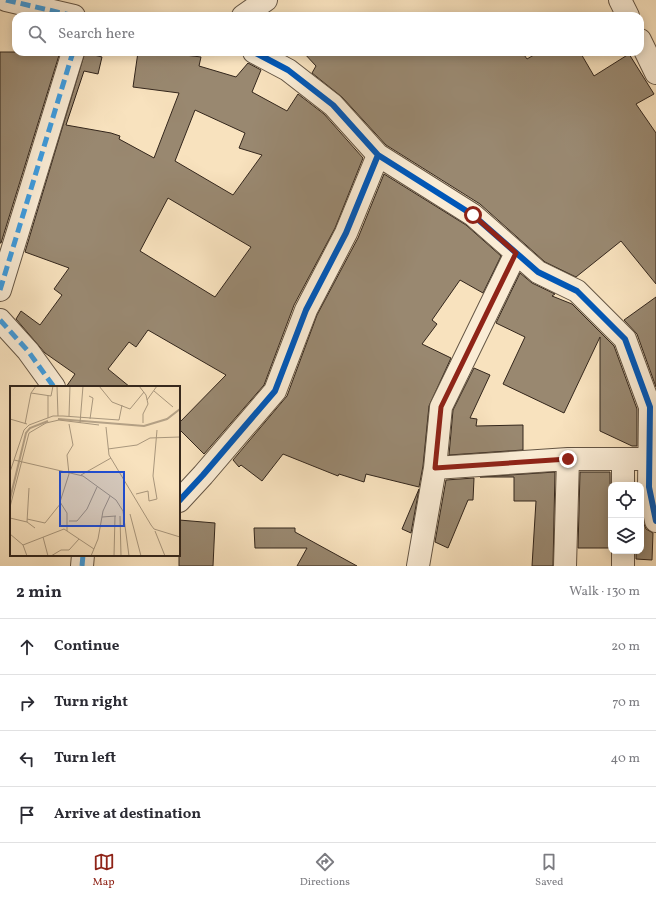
<!DOCTYPE html>
<html lang="en">
<head>
<meta charset="utf-8">
<style>
  :root { --surface:#fff; --page:#f7f7f7; --text:#2b2b33; --muted:#7c7c81; --line:#e1e1e2; --accent:#8f2418 }
  body { margin:0; font-family:Vollkorn,serif; background:var(--page); color:var(--text) }
  .controls { position:absolute; right:12px; bottom:12px; display:grid; overflow:hidden; border-radius:8px; box-shadow:0 2px 10px #0003 }
  .controls button { width:36px; height:36px; display:grid; place-items:center; padding:0; border:0; border-bottom:1px solid var(--line); background:var(--surface); color:var(--text); font:20px sans-serif }
  .stop { position:absolute; width:12px; height:12px; margin:-9px; border:3px solid #8f2418; border-radius:50%; background:#fff }
  .stop.end { background:#8f2418; border-color:#fff; box-shadow:0 1px 4px #0008 }
  .list { margin:0; padding:0; list-style:none }
  h2 { display:flex; justify-content:space-between; align-items:center; height:52px; margin:0; padding:0 16px; font-size:17px }
  h2 small { font-size:13px; font-weight:400; color:var(--muted) }
  .list li { display:grid; grid-template-columns:26px 1fr auto; gap:12px; align-items:center; box-sizing:border-box; height:56px; padding:0 16px; border-top:1px solid var(--line) }
  .list b { display:block; font-size:15px; white-space:nowrap }
  .list em { font-size:13px; font-style:normal; color:var(--muted) }
  .icon { flex:none; width:22px; height:22px; fill:none; stroke:currentColor; stroke-width:2; stroke-linecap:round; stroke-linejoin:round }
  .map { position:relative; flex:none; width:656px; height:566px; overflow:hidden }
  .search { position:absolute; background:var(--surface); box-shadow:0 2px 10px #0003; left:12px; right:12px; top:12px; height:44px; display:flex; align-items:center; gap:10px; box-sizing:border-box; padding:0 14px; border-radius:12px; color:var(--muted); font-size:15px }
  .sheet { height:276px; background:var(--surface) }
  nav { display:flex; justify-content:space-around; align-items:center; box-sizing:border-box; height:56px; border-top:1px solid var(--line); background:var(--surface); font-size:11px; color:var(--muted) }
  nav a { display:grid; justify-items:center; gap:2px }
  nav .on { color:var(--accent) }
  .map>svg:first-child { display:block }
</style>
</head>
<body>
<div class="map">
<svg width="656" height="566" viewBox="0 0 656 566">
  <rect width="100%" height="100%" fill="#f8e2be"/>
  <filter id="stains"><feTurbulence type="fractalNoise" baseFrequency=".005" numOctaves="4"/><feColorMatrix values="0 0 0 0 .2 0 0 0 0 .09 0 0 0 0 .02 0 0 0 .5 -.17"/></filter>
  <radialGradient id="worn" r=".72"><stop offset=".6" stop-color="#630" stop-opacity="0"/><stop offset="1" stop-color="#630" stop-opacity=".3"/></radialGradient>
  <path fill="#998870" stroke="#33261c" fill-rule="evenodd" d="M0 52H60L1 243H0Z
    M85 52H90V54L102 57 98 74 84 71 66 125 111 133 120 136 119 139 154 158 179 93 133 87 138 52H161L201 57 199 66 236 77 248 63 261 70 252 92 287 111 298 94 324 114 363 158 335 228 294 305 264 385 204 454 179 429V423L226 375 148 330 136 347 129 342 108 369 130 387H66L75 374 45 353 16 319 21 311 40 325 62 295 54 289 69 268 25 252ZM195 110 245 133 239 148 262 155 233 195 175 161ZM168 198 251 247 215 297 140 251Z
    M303 52H522L527 59 539 52H580L594 76 629 54 654 94 636 104 656 133V284L621 241 576 277 545 262 480 204 386 145 342 97 312 73 316 66Z
    M384 174 466 225 501 256 483 293 460 280 432 320 437 324 422 344 451 358 429 406 423 466 419 487 366 474 364 482 339 474 338 476 283 454 262 481 241 465 239 467 233 460 287 396 317 315 358 238Z
    M520 273 532 283 555 294 552 296 572 304 614 346 637 409V446H632L600 431V337L564 413 503 384 525 337 496 323Z
    M656 297V387L637 334 624 320Z
    M474 368 490 375 470 418 477 419 476 426 523 425V450L449 455 453 410Z
    M555 472 553 566H532L536 501H514V477H480Z
    M580 472H610L611 548H578Z
    M474 478 473 500H468L448 548 435 542 446 480Z
    M419 489 411 533 402 529Z
    M641 510 644 524 646 529 653 533 652 560 636 559V551H641Z
    M179 520 215 523 213 566H179Z
    M254 528H295V532L357 566H297L307 548H255Z"/>
  <g fill="none" stroke-linecap="round" stroke-linejoin="round">
    <g stroke="#645544" stroke-width="24">
      <path id="minor" d="M6 0 74 16
        M620 0 628 16
        M243 16 266 0
        M640 40 656 73
        M254 52 288 70 333 105 378 155 473 215 538 272 577 291 625 339 650 407 649 487 656 521
        M0 290 73 52
        M0 320 28 351 54 387
        M623 459V485
        M435 468 568 459H649
        M179 501 203 475 275 391 306 310 346 233 378 155
        M623 551V566
        M82 566 83 555
        M418 566 435 468 441 407 516 253
        M565 566 568 459"/>
    </g>
    <use href="#minor" stroke="#faecd5" stroke-width="22"/>
    <path stroke="#3e9cdf" stroke-width="5" stroke-dasharray="10 5" stroke-linecap="butt" d="M6 0 74 16
      M0 290 73 52
      M0 320 28 351 54 387
      M82 566 83 555"/>
    <g stroke="#faecd5" stroke-width="8">
      <path id="cycleway" d="M254 52 288 70 333 105 378 155 473 215 538 272 577 291 625 339 650 407 649 487 656 521
        M179 501 203 475 275 391 306 310 346 233 378 155"/>
    </g>
    <use href="#cycleway" stroke="#0057b8" stroke-width="6"/>
  </g>
  <g fill="none" stroke-linecap="round" stroke-linejoin="round">
    <path stroke="#8f2418" stroke-width="5" d="M473 215 516 253 441 407 435 468 568 459"/>
  </g>
  <g transform="translate(10 386)">
    <rect width="170" height="170" fill="#f8e2be"/>
    <path fill="none" stroke="#b5a287" stroke-width="2" d="M48 33 134 40 157 33 170 23M0 113 16 47 20 42 38 35"/>
    <path fill="none" stroke="#a9977d" stroke-width="1" d="M47 0 48 30M89 0 102 16 120 23 134 6M129 0 136 9 138 18 133 28V37M144 5 163 21M21 7 41 10 43 0M79 10 83 12 80 33M137 14 147 0M59 30 60 0M38 32V10M0 33 17 38M70 37 73 0M15 38 21 7 26 0M59 38 63 59 57 69 59 88 50 116 57 127V145L84 163M96 41 99 69 141 139 144 143 170 151M98 63 127 59 140 52 170 51M4 74 73 90 106 114 113 125 119 170M0 86 14 44 19 39 43 30H53L109 34 112 19M71 89 101 72M126 108 138 105 139 115 147 113 143 90 147 44M0 121 19 47 36 37 49 34 89 39M120 128 131 170M110 130 111 170M92 131 106 130M0 132 17 136 25 142M17 133 35 137 51 117M59 135H67L77 123 87 101M17 136 19 102M145 145 155 170M0 148 13 159 17 170M33 151 38 170M13 159 54 143 57 145M41 170 51 164H59L69 153M81 170 88 153 93 125 100 110M104 170 105 130"/>
    <path fill="#1d4ed8" fill-opacity="0.15" stroke="#1d4ed8" stroke-width="2" d="M50 86H114V140H50Z"/>
    <rect width="170" height="170" fill="none" stroke="#33261c" stroke-width="2"/>
  </g>
  <rect width="100%" height="100%" filter="url(#stains)"/>
  <rect width="100%" height="100%" fill="url(#worn)"/>
</svg>
<div class="controls">
<button><svg class="icon" aria-label="locate" viewBox="0 0 24 24"><circle cx="12" cy="12" r="6"/><path d="M12 2v4M12 18v4M2 12h4M18 12h4"/></svg></button>
<button><svg class="icon" aria-label="layers" viewBox="0 0 24 24"><path d="M12 4l9 5-9 5-9-5zM3 14l9 5 9-5"/></svg></button>
</div>
<div class="stop" style="left:473px;top:215px"></div>
<div class="stop end" style="left:568px;top:459px"></div>
<div class="search"><svg class="icon" aria-label="search" viewBox="0 0 24 24"><circle cx="10" cy="10" r="6"/><path d="M15 15l6 6"/></svg>Search here</div>
</div>
<section class="sheet">
<h2>2 min<small>Walk · 130 m</small></h2>
<ul class="list">
<li><svg class="icon" aria-label="ahead" viewBox="0 0 24 24"><path d="M12 20V5M6 11l6-6 6 6"/></svg><div><b>Continue</b></div><em>20 m</em></li>
<li><svg class="icon" aria-label="right" viewBox="0 0 24 24"><path d="M7 20v-9h11M14 6l5 5-5 5"/></svg><div><b>Turn right</b></div><em>70 m</em></li>
<li><svg class="icon" aria-label="left" viewBox="0 0 24 24"><path d="M17 20v-9H6M10 6l-5 5 5 5"/></svg><div><b>Turn left</b></div><em>40 m</em></li>
<li><svg class="icon" aria-label="arrive" viewBox="0 0 24 24"><path d="M6 21V4h12l-3 4 3 4H6"/></svg><div><b>Arrive at destination</b></div></li>
</ul>
</section>
<nav>
<a class="on"><svg class="icon" aria-label="map" viewBox="0 0 24 24"><path d="M3 6l6-2 6 2 6-2v14l-6 2-6-2-6 2zM9 4v14M15 6v14"/></svg>Map</a>
<a><svg class="icon" aria-label="directions" viewBox="0 0 24 24"><path d="M12 3l9 9-9 9-9-9zM9 14v-3h6M13 9l2 2-2 2"/></svg>Directions</a>
<a><svg class="icon" aria-label="saved" viewBox="0 0 24 24"><path d="M7 4h10v16l-5-4-5 4z"/></svg>Saved</a>
</nav>
</body>
</html>
